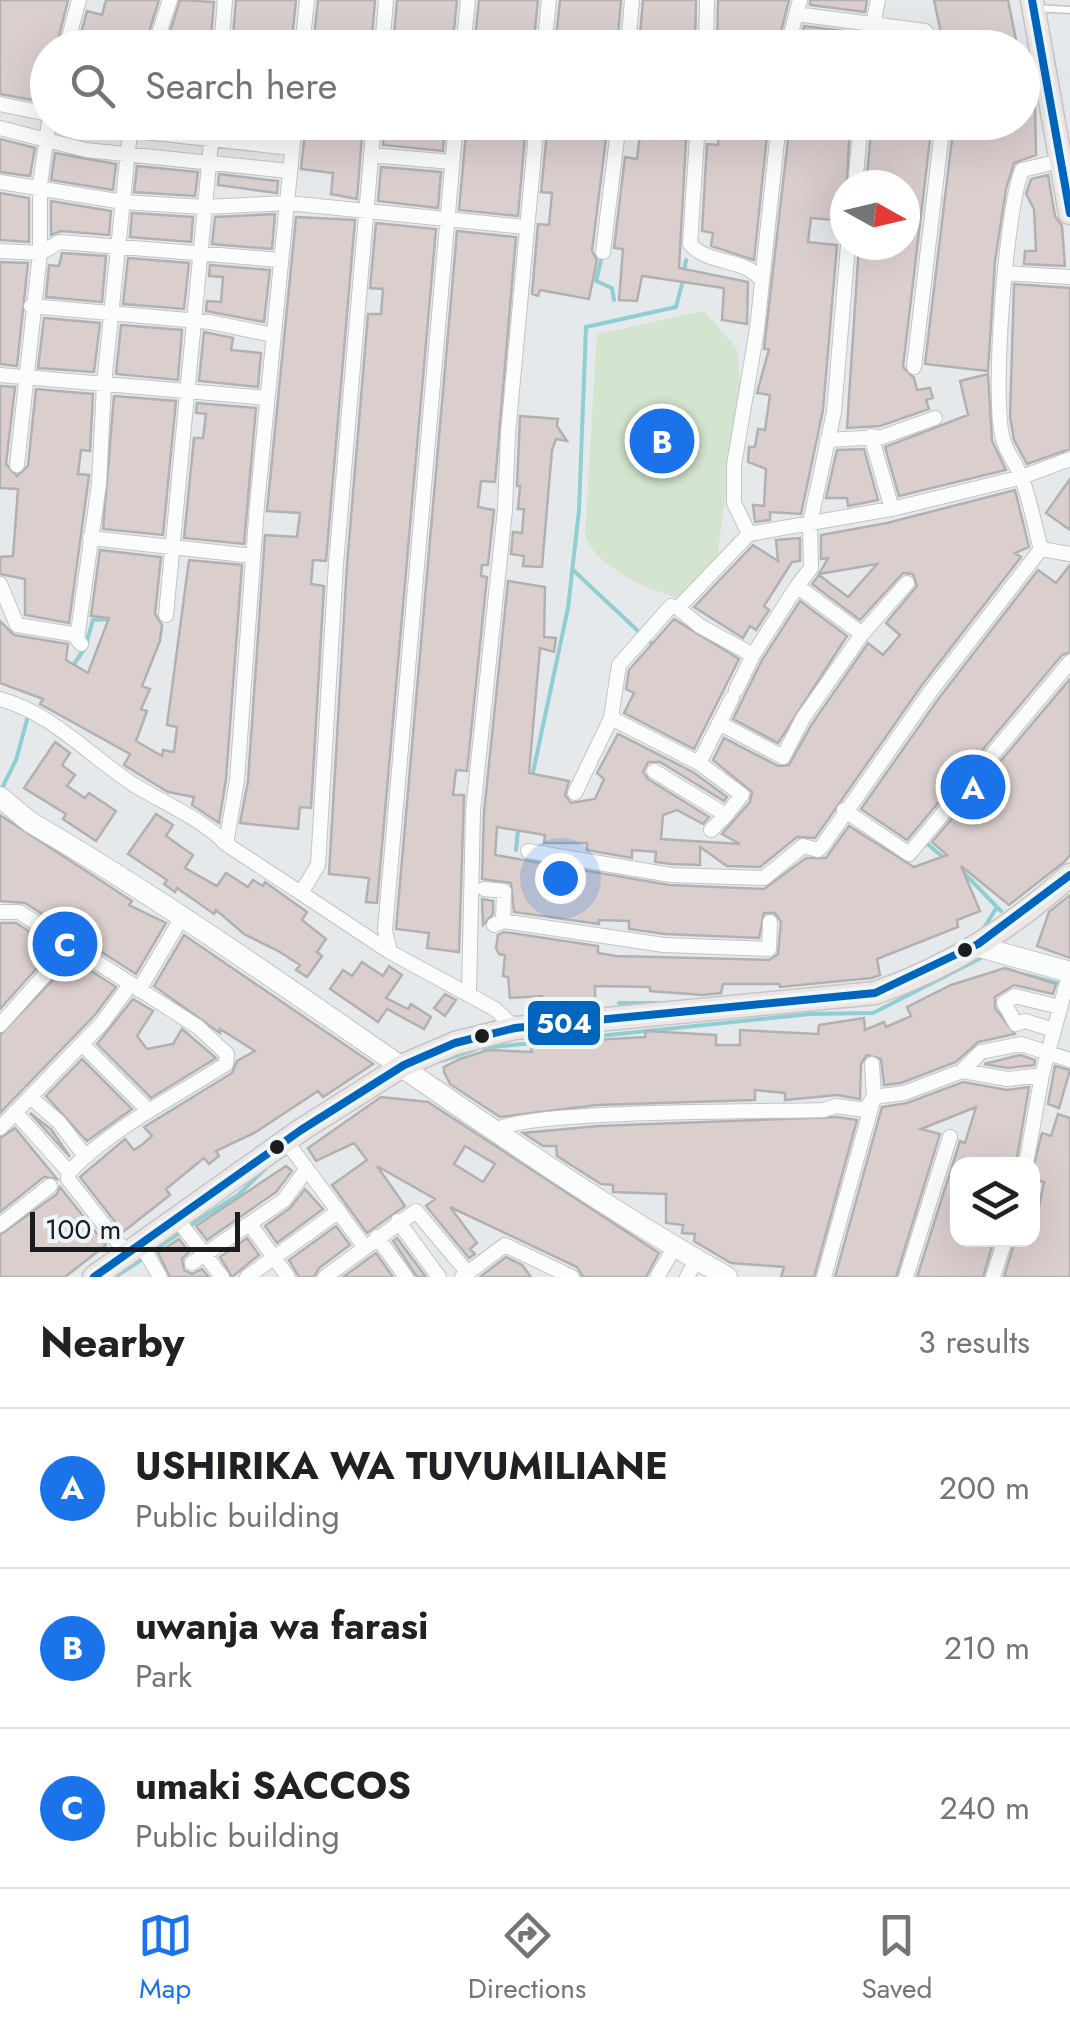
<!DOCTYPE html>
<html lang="en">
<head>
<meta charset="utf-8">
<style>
  :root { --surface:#fff; --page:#f6f6f6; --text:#202124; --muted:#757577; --line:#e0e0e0; --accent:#1a73e8 }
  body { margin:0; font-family:Jost,sans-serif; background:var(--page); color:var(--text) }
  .controls { position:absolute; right:30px; bottom:30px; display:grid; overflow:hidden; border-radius:20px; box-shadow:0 10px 40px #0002 }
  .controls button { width:90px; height:90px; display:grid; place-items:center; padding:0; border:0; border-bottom:2px solid var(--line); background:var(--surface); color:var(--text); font:50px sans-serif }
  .compass { position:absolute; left:830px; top:170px; width:90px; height:90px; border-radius:50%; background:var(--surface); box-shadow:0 10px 40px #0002; rotate:98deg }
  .scale { position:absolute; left:30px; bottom:25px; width:210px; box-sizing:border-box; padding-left:10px; border:5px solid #1a1c1e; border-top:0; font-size:28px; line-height:35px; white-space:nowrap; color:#1a1c1e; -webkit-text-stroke:8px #f0f7fb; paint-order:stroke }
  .you { position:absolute; left:560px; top:878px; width:35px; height:35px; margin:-25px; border:8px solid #fff; border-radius:50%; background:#1a73e8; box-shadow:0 0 0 15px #1a73e833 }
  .badge { display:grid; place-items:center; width:65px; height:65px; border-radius:50%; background:var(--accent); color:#fff; font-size:32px; font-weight:700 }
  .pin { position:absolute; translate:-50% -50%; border:5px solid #fff; box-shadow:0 2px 10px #0006 }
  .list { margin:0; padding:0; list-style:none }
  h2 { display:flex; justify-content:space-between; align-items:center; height:130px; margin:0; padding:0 40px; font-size:42px }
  h2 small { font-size:32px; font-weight:400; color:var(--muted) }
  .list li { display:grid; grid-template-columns:65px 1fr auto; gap:30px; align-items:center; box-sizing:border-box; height:160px; padding:0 40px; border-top:2px solid var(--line) }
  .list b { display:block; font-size:38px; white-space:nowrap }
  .list p { margin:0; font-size:32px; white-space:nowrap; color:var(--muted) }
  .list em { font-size:32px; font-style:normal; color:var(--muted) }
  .icon { flex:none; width:55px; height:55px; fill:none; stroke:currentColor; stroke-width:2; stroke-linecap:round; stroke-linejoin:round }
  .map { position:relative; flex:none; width:1070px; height:1277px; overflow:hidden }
  .search { position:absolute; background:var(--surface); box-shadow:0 10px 40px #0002; left:30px; right:30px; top:30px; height:110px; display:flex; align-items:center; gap:25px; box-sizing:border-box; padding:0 35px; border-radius:55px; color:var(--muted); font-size:38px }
  .sheet { height:610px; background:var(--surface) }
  nav { display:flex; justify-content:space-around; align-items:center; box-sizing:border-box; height:140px; border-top:2px solid var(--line); background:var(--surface); font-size:28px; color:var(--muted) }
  nav a { display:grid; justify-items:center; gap:5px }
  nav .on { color:var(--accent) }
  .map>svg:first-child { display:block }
</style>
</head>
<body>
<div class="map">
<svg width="1070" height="1277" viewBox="0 0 1070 1277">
  <rect width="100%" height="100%" fill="#e6e9eb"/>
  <path fill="#d3e5ce" d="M704 311 737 349 740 383 717 559 679 598C648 591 595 566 585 535L597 334Z"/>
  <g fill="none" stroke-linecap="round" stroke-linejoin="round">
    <path stroke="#8fced2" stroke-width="4" d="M602 256 596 281 612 288 614 300
      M684 271 686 260
      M573 570 654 646
      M72 667 85 648 93 620 111 619
      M532 777 568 608 579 510 586 327 676 307 683 280
      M3 786 16 760 28 716
      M925 842 943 857
      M516 850 518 830
      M962 871 1001 911
      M984 928 997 907
      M1018 973 1061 984
      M619 1003H659
      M483 1048 810 1014 873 1013 981 958
      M441 1061 474 1050
      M189 1226 238 1195 265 1169
      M152 1252 181 1232
      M115 1277 144 1258"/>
  </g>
  <path fill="#dbcfce" stroke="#b1b1b2" stroke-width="2.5" fill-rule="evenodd" d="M0 0H68L56 48H48V103L0 94Z
    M106 0H159L144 48H77L87 11 102 15Z
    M180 0 214 2 210 48H165Z
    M236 0H296L291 48H232Z
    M318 0H375L371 48H313Z
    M397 0H457L452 48H393Z
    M479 0H538L533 48H474Z
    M560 0H621L617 48H555Z
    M643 0H696L695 47 668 44 639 48Z
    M718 0H789L777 48 717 46Z
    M810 0H867L865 12 810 5Z
    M934 0H1008L1017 45 950 47 941 33Z
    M804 26 860 33 858 48H798Z
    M881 36 920 41 925 48H879Z
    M1022 102 1035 104 1036 155 1014 163 1006 189 995 261 988 371 925 364 954 122H1022Z
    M224 122 284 124 283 136 223 130Z
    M306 122H363L357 199 331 194 333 173 301 169Z
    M385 122H445L443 151 383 145Z
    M467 122 526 124 518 216 459 210Z
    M548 122H608L592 251 597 260 589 299 540 290 538 296 532 294 538 224 549 225 552 193 541 192Z
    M630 122H687L679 268 748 282 747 324 722 320 724 288 642 276 637 301 619 300 623 249 614 248 625 157 637 159 640 134 628 133Z
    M720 122 768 126 754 260 711 246 713 233 702 231 707 144 718 145Z
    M790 122H850L845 221 811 218 808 242 837 245 823 410 801 514 770 512V520L755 522 753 505 764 506 766 469 748 462 749 447H755L758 429 765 430 770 395 757 393 769 349H764Z
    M872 122H932L903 367 914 378 917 390 930 388 933 398 926 400 929 409 880 426 847 428 859 245H905V185H866Z
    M0 139 35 148 30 176 0 172Z
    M55 153 116 164 113 190 51 180Z
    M137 166 198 172 195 196 134 192Z
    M381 167 441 172 438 208 378 201Z
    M219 174 278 181 277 193 218 185Z
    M1048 175 1055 216 1062 226 1065 266 1024 264 1025 251H1036L1034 209 1026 194 1031 179Z
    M0 193 29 198V242L0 240Z
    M51 201 111 211 109 235 61 231 51 235Z
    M132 213 193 217 191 242 130 237Z
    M275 214 272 249 212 244 215 217Z
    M296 217 355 220 326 561 313 560 311 584 324 586 311 808 300 807 298 829 240 823 248 781 265 535 297 537 300 513 267 511Z
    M376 223 436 229 377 903 366 902 369 878 329 874 347 565 368 314H381L383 289 370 288Z
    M457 231 516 237 495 482 481 481 478 507 494 510 488 565H482L481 576 487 577 467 771 456 770 453 795H464L459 952 427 948 429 933 396 929Z
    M62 253 106 256 102 302 46 297 49 265 59 266Z
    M128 258 189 263 184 309 123 304Z
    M0 262 28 263 17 366 0 364Z
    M210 265 270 270 264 322 206 311 207 301 221 302 223 277 209 276Z
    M1014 284 1070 288V449L1027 464 1014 440 1010 417Z
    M44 318 100 323 94 372 38 368Z
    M121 325 182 330 178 380 116 374Z
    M204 332 233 338 231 350 261 353 258 387 199 381Z
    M988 374 992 441 1006 470 899 496 885 447 968 415 960 381Z
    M0 386 15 387 6 464 17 476 28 466 36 389 93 394 90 451 81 450 78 474 89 475 88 483 69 623 25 615V579L0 574V557L13 556 18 489 0 488Z
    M114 396 176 401 163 535 103 529Z
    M197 403 256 408 244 544 184 538 194 438H203L206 414 196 413Z
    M520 416 558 419 557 426 567 441 556 439 552 450 542 567 523 566 524 556 511 554 513 532 522 533 524 509H518L520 486H517Z
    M864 449 878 500 848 506 847 498H826L837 450Z
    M1070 479V530L1046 513Z
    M1015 490 1029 547 1015 553 1021 557 922 685 815 838 797 837 760 867 727 866 700 847V865L672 864 655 862 656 852 632 850V858L587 850V843H544L545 835 497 827 495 855 669 885 764 889 806 858H826L849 826 914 867 947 855 932 842 1070 679V855L1064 862 1009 905 961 866 980 911 957 920 958 927 877 959 880 975 872 978 780 987 779 984H723L721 993 703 995 650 991V987L595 986V1005L591 1006 541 1004 542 996 510 998 508 977 503 976 505 955 499 954 496 948 498 935 504 932 598 946V953L616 956 769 960 778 954 781 922 775 913H764L759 938 665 934 629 929V921L599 920V924L514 912 511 883 482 879 484 812 508 581 545 587 544 637 556 638 554 652 540 648 529 773 569 781 565 795 571 803 595 799 604 779 597 773 618 734 693 772 727 797 724 801 660 762H648L643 772 648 779 709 817 703 824 677 810 663 815 661 839 740 844 722 834 750 802 752 792 713 760 724 738 778 766 789 765 812 724 868 643 883 655 900 635 886 623 917 586 913 574 903 573 860 620 812 584 819 575 848 597 877 564 819 574 828 558 821 559V535L887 523Z
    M800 538V561L792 562 764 606 769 610 756 630 750 626 743 638 694 607 753 545 778 561 776 540Z
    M100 550 161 557 155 614 162 625 160 641 142 686 150 689 141 709 147 711 136 741 162 756 163 750 174 752 177 727 167 725 189 560 242 565 226 779 219 823 192 805 194 797 168 792 124 765 130 754 40 704 43 699 0 683V621L14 635 68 644 66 660 88 673 109 618 91 616Z
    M1070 565V652L1062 655 907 840 861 809 939 698 1038 570 1056 583Z
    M800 601 847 636 778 743 733 719 762 660Z
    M674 619 739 659 694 749 624 713 634 693 626 689 629 670Z
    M55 742 70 753 62 765 75 775 67 786 85 798 89 793 116 811 96 841 63 819 66 814 24 788Z
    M156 814 173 825 166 836 193 855 185 868 217 886 226 873 248 887 253 880 263 886 265 882 307 912 302 920 326 939 317 952 322 956 307 977 296 970 300 965 280 952 244 934 216 910 214 914 177 888 175 892 164 884 167 880 128 854Z
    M0 815 132 901 129 905 166 923 136 974 25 903 0 901Z
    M1070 895V958L1037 946 1049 912Z
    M482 899 493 901V914L483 925Z
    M0 923H16L55 948 0 1009Z
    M184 935 373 1064 323 1097 318 1091 256 1132 216 1151 219 1156 209 1164 204 1158 166 1189 170 1195 123 1232 80 1177 125 1139 134 1150 143 1144 152 1136 144 1127 232 1073 237 1061 255 1051 220 1029V1033L154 986Z
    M73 959 116 987 94 1016 0 1113V1035Z
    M362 962 383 976 389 966 402 975 386 998 408 1009 411 1004 431 1017 424 1029 387 1009 378 1022 330 989 343 970 352 976Z
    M1005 968 1056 984 1053 994 1014 985 995 997V1008L1015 1034 978 1042 956 1062 901 1083 884 1085 881 1059 867 1055 861 1064 860 1099 837 1095 785 1100V1093L755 1090V1100L597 1105 500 1117 450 1084 444 1072V1067L460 1059 488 1050 532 1052 531 1047 575 1041 645 1037 646 1031 716 1035V1045H740V1030L818 1034 819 1025 864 1018 865 1030 884 1022 886 1027 911 1016 907 1007 951 985Z
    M445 994 456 1000 445 1016 434 1008Z
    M133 999 153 1011 137 1036 147 1049 173 1044 182 1029 216 1058 151 1098 97 1044Z
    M1020 1055 1035 1060 1034 1065 1008 1068 984 1064Z
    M82 1059 132 1109 87 1141 46 1096Z
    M1055 1066 1070 1070 1059 1108 1048 1104Z
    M963 1082 1007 1090 1029 1087 1016 1164H958V1240H994L983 1277H917L960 1141 965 1143 976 1107 921 1129 940 1134 896 1277H835L882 1107 907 1103Z
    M381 1097 428 1102 659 1253 646 1277H583L577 1267 450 1207 477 1243 470 1249 475 1254 469 1258 426 1206 435 1199 377 1166 405 1206 367 1233 332 1185 367 1160 354 1143 316 1161 308 1148ZM465 1146 495 1164 483 1182 454 1164Z
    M30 1113 51 1129 70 1157Z
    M1058 1114 1070 1118V1277H1004L1015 1240H1032V1206L1039 1207 1044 1182 1032 1179V1172L1042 1133 1051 1136Z
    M837 1117 857 1120 814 1277H781L784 1267 731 1263 694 1241 695 1234 682 1233 683 1225 666 1223V1194L613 1192V1185L601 1184 557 1156 556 1146H543L523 1133 598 1126Z
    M15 1128 57 1179 44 1177 0 1212V1138Z
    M286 1166 292 1171 276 1192 207 1240 196 1226Z
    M60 1187 106 1245 65 1277H0V1235L57 1194Z
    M305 1189 323 1209 277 1243 265 1226 290 1208Z
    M336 1226 350 1245 319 1268 314 1277H299L289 1260Z
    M247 1238 259 1255 232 1277 220 1257Z
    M397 1238 426 1277H417L393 1241Z
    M179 1239 189 1252 182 1259 184 1270 192 1274 202 1269 209 1277H170L158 1253Z
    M376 1253 393 1277H343Z
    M506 1257 522 1265 531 1277H480Z"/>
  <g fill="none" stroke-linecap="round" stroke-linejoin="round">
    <g stroke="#c2c4c6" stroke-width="9">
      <path id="lane" d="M1036 8 1070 10"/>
    </g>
    <g stroke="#c2c4c6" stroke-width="16">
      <path id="street" d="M796 14 925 31 940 48
        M66 48 79 0
        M154 48 170 0
        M221 48 225 0
        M302 48 307 0
        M382 48 386 0
        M463 48 468 0
        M544 48 549 0
        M628 48 632 0
        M706 48 707 0
        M787 48 800 0
        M868 48 878 0
        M0 104 48 114
        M53 122 292 148
        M295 122 257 505 237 780 226 844 301 893
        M374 122 336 564 318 865 301 893 390 952 495 1009 515 1028
        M698 122 690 244C709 266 746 257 762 281
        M0 128 86 150 289 171
        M371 155 452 162
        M0 182 123 202 204 207 288 203 525 227
        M855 185 861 122
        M848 245 834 412 810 523 811 568 797 586 862 634 907 583
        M0 251 40 253 60 242 280 260
        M603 252 619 122
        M1005 273 1070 277
        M31 306 210 322 273 335
        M914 367 943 122
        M0 375 267 398
        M871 436 892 509
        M827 440 882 437 935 418
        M17 465 40 253V184L49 122
        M749 534 734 503V465L757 329 779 122
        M90 538 253 556
        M1041 549 1070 554
        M0 584 17 625 78 635
        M678 608 700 626 753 655 736 690
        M166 615 213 122
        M81 644 77 639 99 484 104 384 131 122
        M753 655 797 586
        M0 699C54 714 90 757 136 786 164 803 204 820 226 844
        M611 718 699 763 732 698
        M719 723 783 757 803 718 862 634
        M654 771 726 815 742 795 699 763
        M575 793 611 718 619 665 671 606 678 608 749 534 896 508 1022 477 1070 459
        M844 810 909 854 1070 662
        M711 830 726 815
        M528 851 671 875 764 878 803 846 818 850 823 845 930 692 1041 549C1034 525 1030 497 1020 474 1015 462 1006 452 1003 439 991 400 1006 209 1022 170L1060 161
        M484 889 504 891 503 921
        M0 912H19L198 1027 227 1054 226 1064C172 1099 114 1126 69 1172L68 1179 127 1254
        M494 925 503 921 664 945 769 949 770 922
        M390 952 385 930 456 122
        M139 990 181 919
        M469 993 473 811 505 510 508 433 537 122
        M0 1025 71 946
        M1054 1030 1025 1021 1016 1024 1004 1003 1015 996 1060 1007
        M82 1044 149 1111
        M962 1071 981 1052 1021 1044 1070 1060
        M30 1097 59 1122 85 1156
        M15 1112 69 1172
        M0 1128 102 1023 130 985
        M493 1131C524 1109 771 1112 824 1110L836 1106 865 1110 874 1097 904 1093 962 1071 1008 1079 1042 1075
        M286 1141 364 1246
        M1026 1164 1042 1075 1070 971
        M177 1219 222 1277
        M398 1221 439 1277
        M250 1224 288 1277
        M0 1225 50 1186
        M377 1237 406 1277
        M141 1244 160 1277
        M192 1263 284 1200 306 1170
        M247 1277 339 1211
        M325 1277 416 1211 467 1272
        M462 1277 505 1245 572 1277
        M657 1277 670 1255
        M687 1277 693 1266
        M824 1277 874 1097 872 1064
        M906 1277 950 1137
        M993 1277 1005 1240"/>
    </g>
    <g stroke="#c2c4c6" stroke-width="22">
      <path id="secondary" d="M0 797 30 822C270 962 486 1140 727 1277
        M980 947 1070 972"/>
    </g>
    <g stroke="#c4c5c6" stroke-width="25">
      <path id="primary" d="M1032 0 1070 213
        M94 1277 301 1130 404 1065 455 1043 515 1028 875 993C950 967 1011 928 1070 875"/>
    </g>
    <use href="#lane" stroke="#fbfcfc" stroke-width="6"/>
    <use href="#street" stroke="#fbfcfc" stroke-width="14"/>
    <use href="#secondary" stroke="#fbfcfc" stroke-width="20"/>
    <use href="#primary" stroke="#ede6e5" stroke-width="22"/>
    <g stroke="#f0f7fb" stroke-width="15">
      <path id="bus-1" d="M1032 0 1070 213
        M94 1277 301 1130 404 1065 455 1043 515 1028 875 993 978 944 1070 875"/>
    </g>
    <use href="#bus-1" stroke="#0065bd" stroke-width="8"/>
  </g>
  <g fill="#1a1c1e" stroke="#f0f7fb" stroke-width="4">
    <circle cx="965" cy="950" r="9"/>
    <circle cx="482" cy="1036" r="9"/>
    <circle cx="277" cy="1147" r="9"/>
  </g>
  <rect stroke="#f0f7fb" stroke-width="4" x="526" y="999" width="76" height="48" rx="10" fill="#0065bd"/>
  <g font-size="28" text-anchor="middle" font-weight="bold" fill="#fff">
    <text x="564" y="1033">504</text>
  </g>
</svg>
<div class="controls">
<button><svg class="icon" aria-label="layers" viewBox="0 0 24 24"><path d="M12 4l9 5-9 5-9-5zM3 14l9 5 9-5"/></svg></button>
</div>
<svg class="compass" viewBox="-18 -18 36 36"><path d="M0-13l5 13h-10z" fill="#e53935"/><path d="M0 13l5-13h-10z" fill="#757577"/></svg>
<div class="scale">100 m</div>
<div class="you"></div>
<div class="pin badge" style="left:973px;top:787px">A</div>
<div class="pin badge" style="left:662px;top:441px">B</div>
<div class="pin badge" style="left:65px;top:944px">C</div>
<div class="search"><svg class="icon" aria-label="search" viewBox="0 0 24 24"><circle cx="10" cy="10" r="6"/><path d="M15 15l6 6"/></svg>Search here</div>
</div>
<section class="sheet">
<h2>Nearby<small>3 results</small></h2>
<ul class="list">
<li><span class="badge">A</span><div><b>USHIRIKA WA TUVUMILIANE</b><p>Public building</p></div><em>200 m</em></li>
<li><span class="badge">B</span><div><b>uwanja wa farasi</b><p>Park</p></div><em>210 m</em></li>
<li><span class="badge">C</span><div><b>umaki SACCOS</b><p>Public building</p></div><em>240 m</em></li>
</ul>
</section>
<nav>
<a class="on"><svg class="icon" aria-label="map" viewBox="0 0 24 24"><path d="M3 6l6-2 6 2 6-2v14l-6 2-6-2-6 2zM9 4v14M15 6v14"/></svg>Map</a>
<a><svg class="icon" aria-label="directions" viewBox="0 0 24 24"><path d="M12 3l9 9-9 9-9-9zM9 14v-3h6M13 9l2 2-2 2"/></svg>Directions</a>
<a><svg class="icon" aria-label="saved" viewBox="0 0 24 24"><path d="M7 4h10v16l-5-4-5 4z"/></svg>Saved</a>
</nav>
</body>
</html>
